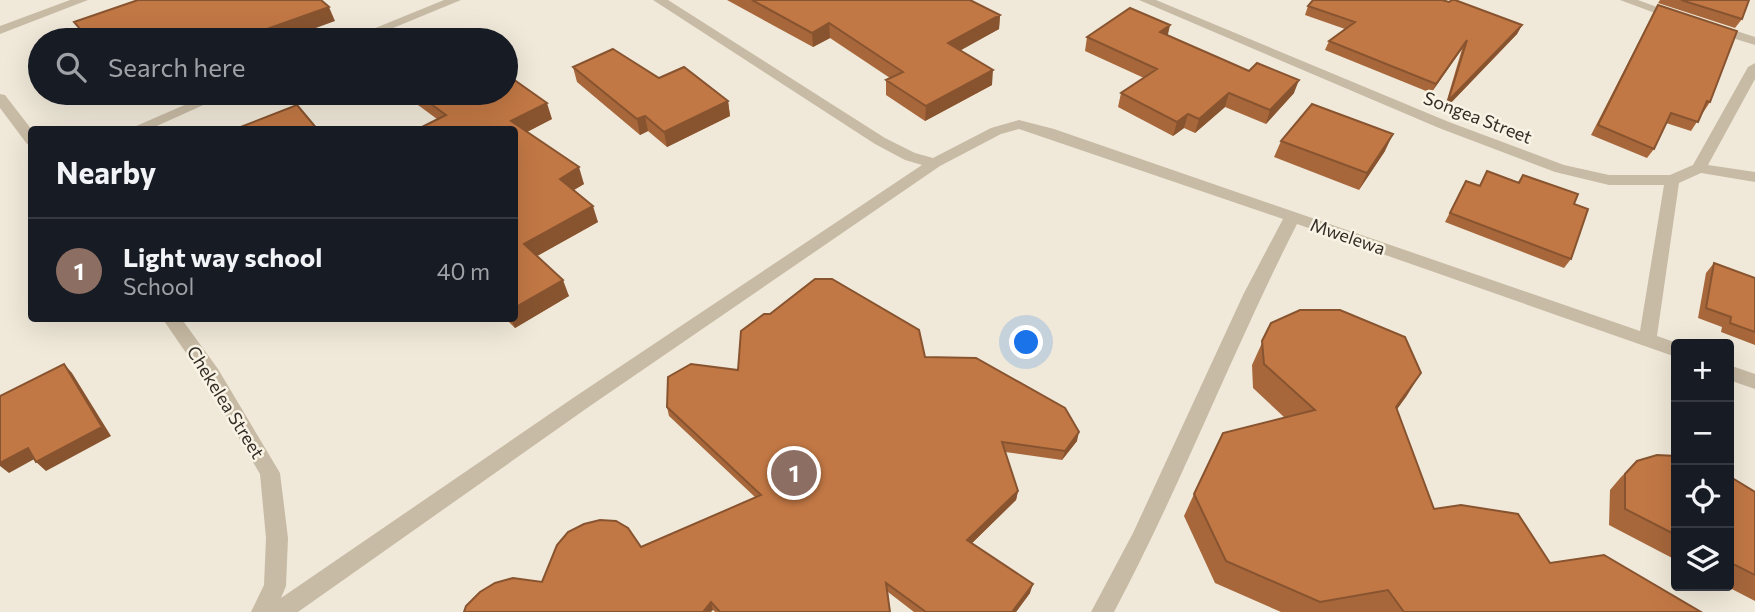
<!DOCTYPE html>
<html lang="en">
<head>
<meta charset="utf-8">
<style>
  :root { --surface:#171b24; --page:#242831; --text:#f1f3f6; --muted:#9ea1a6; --line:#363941; --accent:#db2777 }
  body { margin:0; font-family:Commissioner,sans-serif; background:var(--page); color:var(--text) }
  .controls { position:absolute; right:21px; bottom:21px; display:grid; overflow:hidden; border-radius:7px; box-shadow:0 7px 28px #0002 }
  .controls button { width:63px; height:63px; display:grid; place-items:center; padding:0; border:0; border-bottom:2px solid var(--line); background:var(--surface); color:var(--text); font:35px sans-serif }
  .you { position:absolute; left:1027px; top:343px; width:24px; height:24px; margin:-18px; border:5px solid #fff; border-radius:50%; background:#1a73e8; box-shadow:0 0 0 10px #1a73e833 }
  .badge { display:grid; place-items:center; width:46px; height:46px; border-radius:50%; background:var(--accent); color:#fff; font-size:23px; font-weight:700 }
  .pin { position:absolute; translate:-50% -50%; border:4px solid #fff; box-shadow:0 2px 7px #0006 }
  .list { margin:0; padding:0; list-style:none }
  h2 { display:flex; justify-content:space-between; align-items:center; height:91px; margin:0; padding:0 28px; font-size:30px }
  h2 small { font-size:23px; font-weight:400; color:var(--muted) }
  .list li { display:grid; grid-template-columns:46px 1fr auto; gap:21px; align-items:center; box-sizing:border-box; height:105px; padding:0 28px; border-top:2px solid var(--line) }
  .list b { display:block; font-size:26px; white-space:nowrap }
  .list p { margin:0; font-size:23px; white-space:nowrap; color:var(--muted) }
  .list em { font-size:23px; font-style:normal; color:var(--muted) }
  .icon { flex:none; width:38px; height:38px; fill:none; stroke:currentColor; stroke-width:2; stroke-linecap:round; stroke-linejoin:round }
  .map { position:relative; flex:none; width:1755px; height:612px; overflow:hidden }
  .search { position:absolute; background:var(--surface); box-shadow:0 7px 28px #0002; left:28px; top:28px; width:490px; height:77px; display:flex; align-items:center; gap:18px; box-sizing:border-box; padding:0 24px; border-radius:38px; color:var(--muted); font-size:26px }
  .panel { position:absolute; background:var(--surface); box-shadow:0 7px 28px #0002; left:28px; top:126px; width:490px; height:196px; border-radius:7px }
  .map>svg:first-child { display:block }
</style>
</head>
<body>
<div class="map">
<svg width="1755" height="612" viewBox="0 0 1755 612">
  <rect width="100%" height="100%" fill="#f0e9d9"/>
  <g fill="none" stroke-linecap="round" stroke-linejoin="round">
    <path fill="#c8bba5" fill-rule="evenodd" d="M70 0H88L0 34V26Z
      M444 0H461L364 40H346Z
      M653 0H668L885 138 915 153 933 158 991 128 1019 120 1054 129 1640 331 1664 185H1609L1555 172 1439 128 1139 0H1156L1449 122 1564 165 1609 175H1670L1693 165 1748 67 1755 63V79L1708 165 1755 172V182L1701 173 1679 183 1657 336 1680 344H1676V357L1297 224C1232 352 1181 486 1114 612H1091L1133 533 1244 293 1283 219 1019 129 1001 134 940 166 590 406 298 612H251L264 585 266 538 260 474 204 379 162 318H181L218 369 280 473 288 538 286 586 281 598 576 396 922 165 905 160 875 144Z
      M1620 0H1638L1684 17 1682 20H1674Z
      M1715 24 1755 37V45L1710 31V25Z
      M212 93H230L148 130H127Z
      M0 94 5 95 32 130V145L27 144 0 108Z
      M1729 365 1755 374V389L1729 380Z"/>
  </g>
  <path fill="#a7673b" d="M727 0H970L1000 15 999 29 960 50 992 85 925 121 886 95V80L890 78 830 38 813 47Z
    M1660 0H1749L1742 19 1735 28 1658 3Z
    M1658 5 1710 102 1691 131 1666 123 1654 149 1647 158 1591 135 1653 14Z
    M1308 6 1522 25 1517 34 1444 110 1462 49 1431 93 1325 50 1329 41 1345 29 1305 15Z
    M1170 25 1167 35 1294 93 1266 124 1225 107 1195 133 1184 128 1173 136 1118 107 1121 93 1144 78 1085 51 1087 37Z
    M573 67 659 78 728 101 730 116 667 147 648 131 640 135 577 82Z
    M413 93H506L552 119 527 132 584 184 574 190 598 222 537 256 569 296 515 328 505 318H514L437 119 418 105Z
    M1281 141 1385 151 1359 190 1274 157Z
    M1487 171 1518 182 1523 175 1574 204 1571 259 1564 268 1445 222 1466 181 1479 186Z
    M1714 263 1755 278V345L1721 332 1722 327 1698 318 1706 273Z
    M1271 323 1421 373 1397 409 1434 509 1550 563 1701 612H1281L1215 583 1184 516 1194 494 1284 417 1253 388 1252 365Z
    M925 357 1077 441 1062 460 1005 452 1018 491 1016 500 972 543 1030 593 1016 612H914L888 592 890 612H715L713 610 542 582 641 547 756 498 669 416 667 407 738 370Z
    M1676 456V560L1609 525 1610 490 1621 477 1637 461Z
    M1729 476 1755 492V601L1726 586H1729Z"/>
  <path fill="#885430" d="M329 7 335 21 283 40H236Z
    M1000 15 999 29 947 58 948 43Z
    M829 23 830 38 813 47 812 33Z
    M1170 25 1167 39 1160 32Z
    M1522 25 1517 34 1444 110 1448 101Z
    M1467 40 1462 49 1431 93 1436 84Z
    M993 70 992 85 925 121 926 106Z
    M1299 80 1294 93 1266 124 1270 110Z
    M1229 93 1225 107 1195 133 1199 119Z
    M728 101 730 116 667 147 664 132Z
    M547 103 552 119 517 137 511 121Z
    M1188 114 1184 128 1173 136 1177 122Z
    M645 116 648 131 640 135 637 119Z
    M1393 134 1385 151 1359 190 1367 173Z
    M579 167 584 184 565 195 560 179Z
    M593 206 598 222 530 260 524 244Z
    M563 280 569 296 515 328 511 318H514V308Z
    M64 364 72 373 111 436 46 471 36 462Z
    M1421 373 1406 397 1381 431 1396 407Z
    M1079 432 1077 441 1062 460 1065 451Z
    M28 448 38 457 9 473 0 466V463Z
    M1018 491 1016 500 966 549 967 540Z
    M1033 584 1030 593 1016 612H1012Z
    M711 602 713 610 711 612H703Z"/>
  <path fill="#c27845" stroke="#885430" stroke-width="2" d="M138 0H321L329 7 236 40H75L70 34 81 30 74 22Z
    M752 0H970L1000 15 948 43 993 70 926 106 886 80 903 72 829 23 812 33Z
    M1313 0H1442L1449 2 1452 0H1455L1522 25 1448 101 1467 40 1436 84 1329 41 1355 22 1308 6Z
    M1681 0H1749L1742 19Z
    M1658 5 1737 31 1710 102 1707 101 1698 122 1671 113 1654 149 1598 125Z
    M1130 8 1170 25 1160 32 1249 71 1257 63 1299 80 1270 110 1229 93 1199 119 1188 114 1177 122 1121 93 1157 69 1087 37Z
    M613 49 659 78 684 67 728 101 664 132 645 116 637 119 573 67Z
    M506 74 547 103 511 121 579 167 560 179 593 206 524 244 563 280 514 308V130H416L446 115 416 93H506Z
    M1312 104 1393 134 1367 173 1281 141Z
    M297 105 318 130H233Z
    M1487 171 1519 183 1523 175 1578 194 1574 204 1588 209 1571 259 1450 213 1466 181 1480 186Z
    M1714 263 1755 278V332L1730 323 1731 317 1706 308Z
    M815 279H832L919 330 925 357 976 358 1065 408 1079 432 1065 451 1002 442 1018 491 967 540 1033 584 1012 612H926L886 583 890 612H720L711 602 703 612H464L466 606 480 592 495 583 513 578 542 582 557 545 568 532 584 524 600 520 616 521 628 528 641 547 761 495 667 407 668 377 691 364 738 370 741 331 764 314H770Z
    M1300 310H1340L1405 337 1421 373 1396 407 1434 509 1461 505 1518 514 1550 563 1604 555 1701 612H1404L1388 590 1320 602 1226 561 1194 494 1223 433 1315 410 1264 364 1262 341 1271 323Z
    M64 364 102 427 36 462 28 448 0 463V396Z
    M1657 455 1676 456V535L1625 509V474L1637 461Z
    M1729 476 1755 492V575L1729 562Z"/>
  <g text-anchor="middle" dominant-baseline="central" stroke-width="5" stroke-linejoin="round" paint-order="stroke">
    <g font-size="18" fill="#342d26" stroke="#f8f3e5">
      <text transform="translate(1478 117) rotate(21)">Songea Street</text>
      <text transform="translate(1348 236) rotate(19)">Mwelewa</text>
      <text transform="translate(226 402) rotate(58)">Chekelea Street</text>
    </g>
  </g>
</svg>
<div class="controls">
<button>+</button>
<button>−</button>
<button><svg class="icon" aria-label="locate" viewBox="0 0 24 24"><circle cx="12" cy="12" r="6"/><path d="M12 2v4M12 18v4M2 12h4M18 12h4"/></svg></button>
<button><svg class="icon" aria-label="layers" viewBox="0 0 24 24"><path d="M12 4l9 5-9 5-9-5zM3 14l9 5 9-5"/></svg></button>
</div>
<div class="you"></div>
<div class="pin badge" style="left:794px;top:473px;background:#8d6e63">1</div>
<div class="search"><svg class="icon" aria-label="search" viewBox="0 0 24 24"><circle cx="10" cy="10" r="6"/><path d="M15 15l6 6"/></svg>Search here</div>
<section class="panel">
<h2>Nearby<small></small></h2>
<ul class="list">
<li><span class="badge" style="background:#8d6e63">1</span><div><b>Light way school</b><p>School</p></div><em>40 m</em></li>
</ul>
</section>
</div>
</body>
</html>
